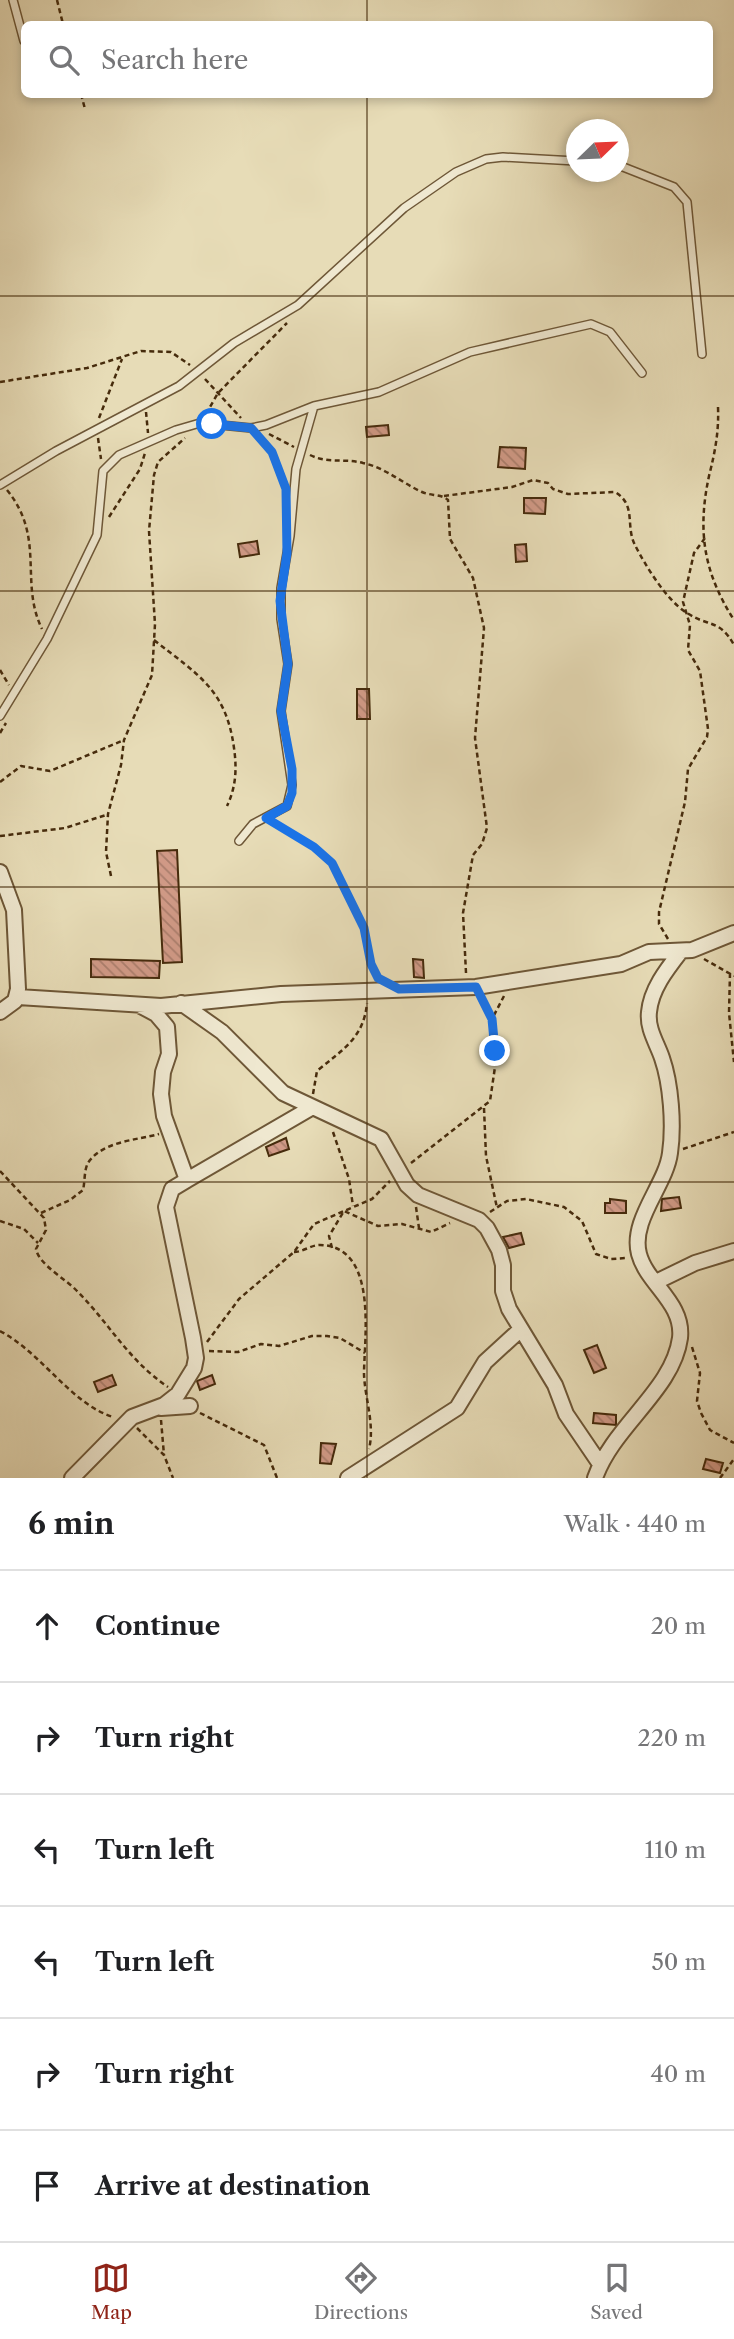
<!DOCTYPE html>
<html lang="en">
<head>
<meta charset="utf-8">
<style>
  :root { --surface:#fff; --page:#f6f6f6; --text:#202124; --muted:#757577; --line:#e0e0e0; --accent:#8f2418 }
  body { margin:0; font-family:"Libre Caslon Text",serif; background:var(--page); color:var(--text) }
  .compass { position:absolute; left:566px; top:119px; width:63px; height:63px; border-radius:50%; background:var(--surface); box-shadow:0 4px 10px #0003; rotate:67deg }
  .stop { position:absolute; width:21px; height:21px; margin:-16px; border:5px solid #1a73e8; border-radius:50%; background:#fff }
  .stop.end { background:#1a73e8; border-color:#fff; box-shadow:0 2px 7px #0008 }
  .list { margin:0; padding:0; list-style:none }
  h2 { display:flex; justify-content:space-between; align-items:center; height:91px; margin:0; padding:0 28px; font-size:30px }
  h2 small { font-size:23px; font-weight:400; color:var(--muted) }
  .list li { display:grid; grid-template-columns:46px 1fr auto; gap:21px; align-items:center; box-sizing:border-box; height:112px; padding:0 28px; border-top:2px solid var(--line) }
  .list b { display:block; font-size:26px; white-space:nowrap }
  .list em { font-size:23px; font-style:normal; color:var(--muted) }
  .icon { flex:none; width:38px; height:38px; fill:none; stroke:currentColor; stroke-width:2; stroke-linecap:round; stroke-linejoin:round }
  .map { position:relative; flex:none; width:734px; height:1478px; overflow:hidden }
  .search { position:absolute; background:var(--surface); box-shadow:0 4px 10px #0003; left:21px; right:21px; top:21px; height:77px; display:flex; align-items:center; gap:18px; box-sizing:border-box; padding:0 24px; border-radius:10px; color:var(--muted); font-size:26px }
  .sheet { height:763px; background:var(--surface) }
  nav { display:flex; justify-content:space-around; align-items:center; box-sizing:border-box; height:98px; border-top:2px solid var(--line); background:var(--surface); font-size:19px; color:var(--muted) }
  nav a { display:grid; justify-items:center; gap:4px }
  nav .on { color:var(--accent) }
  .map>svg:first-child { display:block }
</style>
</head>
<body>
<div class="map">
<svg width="734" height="1478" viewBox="0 0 734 1478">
  <defs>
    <pattern id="building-back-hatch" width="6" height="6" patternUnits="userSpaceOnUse" patternTransform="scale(1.75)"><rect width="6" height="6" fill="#d19a87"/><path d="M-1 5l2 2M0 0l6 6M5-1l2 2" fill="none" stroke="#ab7e6d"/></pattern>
  </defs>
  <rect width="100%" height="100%" fill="#e7dcb7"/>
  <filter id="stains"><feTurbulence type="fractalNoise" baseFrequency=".00286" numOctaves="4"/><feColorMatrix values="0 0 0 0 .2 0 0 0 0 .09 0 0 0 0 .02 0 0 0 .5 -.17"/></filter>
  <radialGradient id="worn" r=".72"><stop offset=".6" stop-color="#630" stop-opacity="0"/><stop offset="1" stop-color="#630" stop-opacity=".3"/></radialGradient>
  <path fill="url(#building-back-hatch)" stroke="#462b0c" stroke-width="2" d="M388 425 389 435 367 437 366 427Z
    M500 447 526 448 525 469 498 467Z
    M524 498H546L545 514 524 513Z
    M257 541 259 554 240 557 238 544Z
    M526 544 527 561 516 562 515 545Z
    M357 689H369L370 719H357Z
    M177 850 182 962 163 963 157 851Z
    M91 959 160 961 159 978 91 977Z
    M413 959 423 960 424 978 414 977Z
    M286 1138 289 1149 269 1156 266 1147Z
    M679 1197 681 1208 661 1211 662 1199Z
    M610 1199 626 1201V1213H605V1203H610Z
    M521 1233 524 1244 509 1248 503 1237Z
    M597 1345 606 1368 594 1373 584 1350Z
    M112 1375 116 1385 98 1392 94 1382Z
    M212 1375 215 1384 200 1390 197 1381Z
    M594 1413 616 1415V1425L593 1423Z
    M321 1443 336 1444 331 1464 320 1463Z
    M706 1459 723 1463 720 1473 703 1469Z"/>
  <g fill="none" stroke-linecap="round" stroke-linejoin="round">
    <g stroke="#6e5737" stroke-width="10">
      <path id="service" d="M13 0 24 41
        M618 165 674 187 687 202 702 354
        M0 485 56 451 179 386 234 343 298 305 404 208 456 172 486 159 503 157 576 161
        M0 716 47 639 97 535 103 471 119 455 176 430 200 423 251 428 266 425 314 406 379 392 470 352 591 324 610 332 642 373
        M239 841 253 824 287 806 292 785 281 711 288 664 281 619V588L290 536 296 469 314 406"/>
    </g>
    <g stroke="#6e5737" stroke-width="18">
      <path id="minor" d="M0 872 14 910 18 989 15 1001 0 1012
        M18 997 161 1006 281 994 476 987 621 964 649 952 692 950 734 933
        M181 1003 222 1032 283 1093 381 1139 407 1185 418 1195 479 1220 487 1228 499 1250 503 1265V1291L509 1309 555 1385 566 1414 600 1464
        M187 1180 311 1108
        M656 1282 695 1263 734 1251
        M161 1408 190 1406
        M72 1478 132 1417 164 1405 178 1394 194 1368 196 1358 193 1338 166 1207 172 1189 187 1180 164 1116 161 1094 163 1072 169 1054 167 1027 156 1014 141 1006
        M348 1478 457 1408 485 1362 521 1329
        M595 1478C613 1426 673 1390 680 1338 684 1303 647 1284 639 1254 630 1220 666 1185 670 1153 674 1125 671 1084 662 1058 657 1043 647 1029 649 1012 651 989 667 969 681 951"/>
    </g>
    <path stroke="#462b0c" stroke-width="2.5" stroke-dasharray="5 3.5" stroke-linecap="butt" d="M57 0 63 24
      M81 94 85 109
      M205 379 241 418
      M0 382 87 368 141 351 171 352 190 365
      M718 407C719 432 715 452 709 476 697 532 704 573 734 620
      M146 412 148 433
      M206 414 218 393 287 323
      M99 418 122 359
      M269 434 294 447
      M258 435 272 452 285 483
      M98 438 101 459
      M310 455C328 464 344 458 363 463 386 468 402 483 422 492 431 496 442 494 448 500L450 539 473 578 484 628 475 738 487 828 482 844 473 855 463 913 466 973
      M7 490C46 538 19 582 42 629
      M444 496 512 487 533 480 548 483 553 489 568 494 615 492C637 505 625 526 635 545 645 565 667 601 687 613 708 627 720 619 734 645
      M109 517 140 469 145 453
      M154 640C198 675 226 689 234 748 237 769 236 787 227 806
      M0 670 9 685
      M0 733 6 723
      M0 782 21 766 50 771 124 740
      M273 823 314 847 332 863 364 928 371 964 378 977
      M0 836 65 828 106 815
      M111 876 106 852 108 814 121 765 124 740 152 675 155 624 149 531 154 475 158 462 185 438
      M668 939 659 924V912L685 802 688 769 707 737 708 729 700 671 688 650 690 625 683 602 694 553 705 538
      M704 959 734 976
      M730 973 729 1013 734 1062
      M483 1000 492 1019
      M313 1094 317 1071C342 1050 364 1038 367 1003
      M484 1108 486 1156 497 1208
      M333 1132 349 1179 353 1206
      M683 1149 734 1132
      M411 1163 490 1101 495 1067 492 1019 504 996
      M0 1171 44 1218 46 1230 36 1249C39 1265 66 1279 77 1291 110 1324 127 1359 168 1387
      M416 1207 419 1228
      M490 1212 507 1201 526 1199 564 1207 582 1221 596 1254 611 1259 626 1258
      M41 1213 70 1200 83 1190C85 1182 84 1170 88 1163 102 1141 138 1140 159 1134
      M0 1221 24 1229 38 1243
      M332 1248 329 1236 344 1211 378 1226 402 1224 431 1232 450 1223
      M294 1252C303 1252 311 1245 320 1245 379 1246 364 1339 364 1374 365 1399 375 1425 369 1449
      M0 1331C42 1353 71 1404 113 1417
      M207 1342 239 1299 294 1252 314 1224 372 1199 390 1181
      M692 1347 700 1373 697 1401 701 1413 710 1430 734 1443
      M209 1351 238 1352 261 1344 279 1346 312 1336H327L340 1338 365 1353
      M200 1413 264 1445 277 1478
      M161 1420 164 1455
      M137 1428 164 1455 173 1478
      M720 1478 734 1459"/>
    <use href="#service" stroke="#efe8d0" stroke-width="7"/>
    <use href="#minor" stroke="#efe8d0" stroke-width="14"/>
  </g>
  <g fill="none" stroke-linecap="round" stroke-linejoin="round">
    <path stroke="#1a73e8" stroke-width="9" d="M212 424 251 428 272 452 286 489 287 553 280 601 288 664 281 711 292 769V793L287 806 266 818 314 847 332 863 364 928 371 964 378 978 399 989 476 987 492 1019 495 1051"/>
  </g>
  <path fill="none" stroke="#462b0c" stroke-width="2" stroke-opacity="0.55" d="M367 0V24M367 94V1478M0 296H734M0 591H734M0 887H734M0 1182H734"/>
  <rect width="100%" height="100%" filter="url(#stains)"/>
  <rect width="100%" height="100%" fill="url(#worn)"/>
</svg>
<svg class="compass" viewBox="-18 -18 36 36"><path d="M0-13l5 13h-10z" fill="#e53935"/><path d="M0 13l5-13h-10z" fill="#757577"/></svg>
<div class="stop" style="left:212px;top:424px"></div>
<div class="stop end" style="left:495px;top:1051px"></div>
<div class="search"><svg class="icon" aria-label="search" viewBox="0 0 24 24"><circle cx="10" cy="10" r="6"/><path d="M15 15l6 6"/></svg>Search here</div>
</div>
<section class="sheet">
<h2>6 min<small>Walk · 440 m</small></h2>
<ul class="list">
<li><svg class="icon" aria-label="ahead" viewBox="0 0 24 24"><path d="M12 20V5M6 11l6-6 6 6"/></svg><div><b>Continue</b></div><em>20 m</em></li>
<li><svg class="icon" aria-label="right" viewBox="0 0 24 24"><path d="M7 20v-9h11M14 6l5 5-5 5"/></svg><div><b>Turn right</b></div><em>220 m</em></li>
<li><svg class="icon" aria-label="left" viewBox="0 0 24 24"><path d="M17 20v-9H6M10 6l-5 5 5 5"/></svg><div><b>Turn left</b></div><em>110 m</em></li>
<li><svg class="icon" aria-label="left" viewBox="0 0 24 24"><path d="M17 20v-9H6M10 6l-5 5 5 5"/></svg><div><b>Turn left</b></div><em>50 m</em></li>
<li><svg class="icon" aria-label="right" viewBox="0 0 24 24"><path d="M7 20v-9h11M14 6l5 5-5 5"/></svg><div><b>Turn right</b></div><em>40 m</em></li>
<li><svg class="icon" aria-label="arrive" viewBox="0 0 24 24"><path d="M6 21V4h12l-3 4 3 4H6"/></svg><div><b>Arrive at destination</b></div></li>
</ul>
</section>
<nav>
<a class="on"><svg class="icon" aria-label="map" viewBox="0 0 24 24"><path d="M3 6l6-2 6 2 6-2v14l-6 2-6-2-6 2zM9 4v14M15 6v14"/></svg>Map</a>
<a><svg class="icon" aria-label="directions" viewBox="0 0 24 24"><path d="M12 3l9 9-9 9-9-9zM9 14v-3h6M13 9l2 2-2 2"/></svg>Directions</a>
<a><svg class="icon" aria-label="saved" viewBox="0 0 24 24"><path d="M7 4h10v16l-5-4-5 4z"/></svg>Saved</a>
</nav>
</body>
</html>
